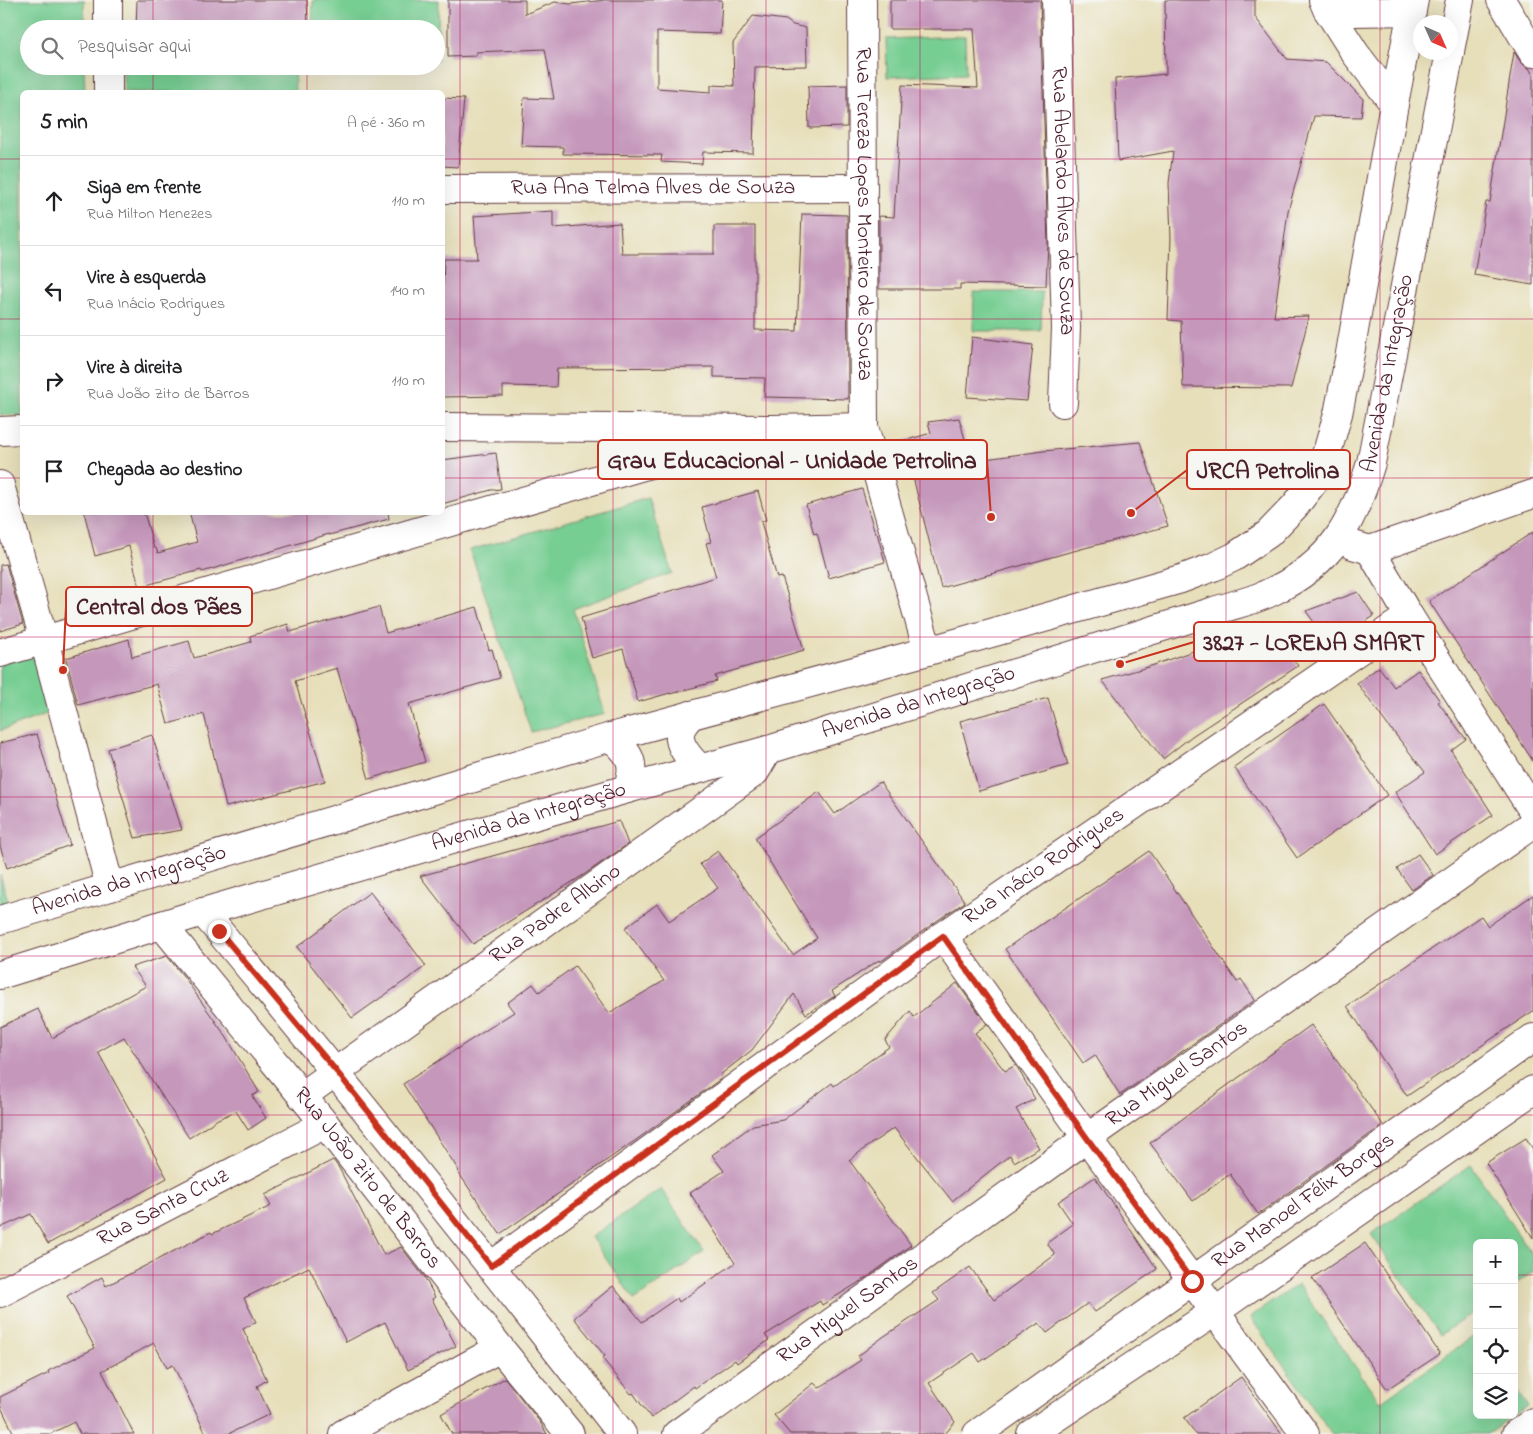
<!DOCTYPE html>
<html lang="pt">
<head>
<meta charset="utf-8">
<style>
  :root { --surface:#fff; --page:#f2f2f2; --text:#202124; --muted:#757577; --line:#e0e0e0 }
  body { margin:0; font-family:"Indie Flower",sans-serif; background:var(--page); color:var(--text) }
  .controls { position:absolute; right:15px; bottom:15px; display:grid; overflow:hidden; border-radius:8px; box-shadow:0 5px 20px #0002 }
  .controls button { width:45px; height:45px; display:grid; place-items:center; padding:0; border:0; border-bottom:1px solid var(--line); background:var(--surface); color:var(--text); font:25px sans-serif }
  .compass { position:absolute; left:1413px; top:15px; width:45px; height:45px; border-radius:50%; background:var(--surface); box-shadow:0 5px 20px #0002; rotate:135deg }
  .stop { position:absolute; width:15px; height:15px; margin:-11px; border:4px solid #c8321e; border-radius:50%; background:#fff }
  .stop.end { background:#c8321e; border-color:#fff; box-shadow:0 1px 5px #0008 }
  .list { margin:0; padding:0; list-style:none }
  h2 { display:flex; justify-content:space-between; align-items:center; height:65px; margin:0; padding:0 20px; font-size:21px }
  h2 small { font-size:16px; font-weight:400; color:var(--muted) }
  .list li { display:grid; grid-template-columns:32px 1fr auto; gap:15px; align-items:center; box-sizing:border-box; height:90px; padding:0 20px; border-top:1px solid var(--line) }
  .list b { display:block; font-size:19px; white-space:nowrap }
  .list p { margin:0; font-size:16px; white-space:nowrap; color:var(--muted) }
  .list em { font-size:16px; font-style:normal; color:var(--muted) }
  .icon { flex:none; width:28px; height:28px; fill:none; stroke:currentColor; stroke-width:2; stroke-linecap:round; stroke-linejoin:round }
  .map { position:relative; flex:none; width:1533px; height:1434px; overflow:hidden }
  .search { position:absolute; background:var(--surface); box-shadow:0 5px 20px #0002; left:20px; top:20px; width:425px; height:55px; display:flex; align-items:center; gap:12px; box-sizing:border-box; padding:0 18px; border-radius:28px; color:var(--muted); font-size:19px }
  .panel { position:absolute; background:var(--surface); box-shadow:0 5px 20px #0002; left:20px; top:90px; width:425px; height:425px; border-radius:8px }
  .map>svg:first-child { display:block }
</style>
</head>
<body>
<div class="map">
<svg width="1533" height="1434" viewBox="0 0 1533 1434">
  <rect width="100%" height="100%" fill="#f6f6f2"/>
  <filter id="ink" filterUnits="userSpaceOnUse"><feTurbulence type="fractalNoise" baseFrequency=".02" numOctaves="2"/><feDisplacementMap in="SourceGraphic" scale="10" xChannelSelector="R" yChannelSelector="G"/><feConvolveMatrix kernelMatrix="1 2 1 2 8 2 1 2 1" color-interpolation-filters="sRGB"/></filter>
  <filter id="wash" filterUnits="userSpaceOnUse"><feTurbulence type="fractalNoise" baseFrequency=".0096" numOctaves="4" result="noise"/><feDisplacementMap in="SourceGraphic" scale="20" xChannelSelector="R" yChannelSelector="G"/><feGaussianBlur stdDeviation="1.12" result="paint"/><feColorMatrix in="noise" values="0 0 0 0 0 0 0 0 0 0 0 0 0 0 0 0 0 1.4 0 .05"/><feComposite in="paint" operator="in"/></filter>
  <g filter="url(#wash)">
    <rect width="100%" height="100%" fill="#e7dfba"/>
    <path fill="#77ce93" stroke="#60765f" d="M0 0H84V29H29V66H84L85 92H22V415H0Z
      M313 0H439L437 62 436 29H312Z
      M965 36 966 74 887 77 886 39Z
      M123 66H294L295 92H124Z
      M974 292H1042L1041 331H973Z
      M648 498 672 573 573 609 605 714 531 732 470 550Z
      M40 650 49 713 0 731V664Z
      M0 875 9 904 0 907Z
      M1471 1165 1533 1256V1272L1514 1285V1243H1477V1310L1440 1335 1371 1234Z
      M661 1189 704 1252 634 1300 591 1237Z
      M1298 1284 1380 1402 1477 1334V1415H1514L1487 1434H1332L1250 1317Z
      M1514 1387 1528 1406 1514 1415Z"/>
    <g id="blocks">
      <path fill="#c597bb" d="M137 0H307L308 29H136Z
        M448 0H525V14L555 2 570 4 605 0H722L720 34 657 32V88L711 92V85L734 86 733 43 753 16 786 20 793 25 806 28 807 66 755 67 753 153 703 152 702 164 661 162 662 155 563 154V147L521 146 524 98 554 99 545 49 476 52V56L448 57Z
        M890 0H1040L1048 244 1046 286 960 284V289H879V216L894 217 902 85 978 88 974 29H890Z
        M1165 0H1255V17L1287 59 1326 62 1363 99 1361 117 1314 116 1288 211 1274 317 1309 316 1291 388 1183 387 1181 321 1168 320 1171 238 1169 183 1173 151 1118 161 1115 79 1166 74Z
        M1514 52 1520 61 1525 66 1529 68 1533 75V285L1474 275 1486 202H1490Z
        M847 85V127L809 128 808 86Z
        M442 98 464 99 458 167 442 166Z
        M553 211V228L620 223 622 254H714V226H755V330L797 331 802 214 847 215 848 399 764 397 765 378 714 377V367L557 368 556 387 503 386V396L442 397V315L444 259H477L474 216Z
        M972 337 1033 345 1027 401 967 397Z
        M959 418 971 461 1043 451 1140 442 1168 526 1066 553 941 588 914 481 892 463 886 446 931 433 928 422Z
        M496 453 501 489 491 490 442 504V460Z
        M862 489 875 533H877L885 562 829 578 817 533 814 534 806 505Z
        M758 491 766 520 761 522 777 578 782 577 804 650 715 676 717 681 670 694V693L638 702 623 649 592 658 581 618 716 577 706 543 711 542 702 507Z
        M84 512H144L154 548H156L158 553 197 542 189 512H388L389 519 329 535V534L202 572 201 570 139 587 129 546 95 556Z
        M1533 532V761L1429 601Z
        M6 564 23 624 0 631V565Z
        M1358 592 1374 616 1330 645 1306 611Z
        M379 607 386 633 477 607 489 650 492 649 500 678 409 704 425 762 369 779 337 668 295 681 325 781 226 807 204 714 168 724 157 684 78 705 66 658 129 639 132 657 189 641 194 658 251 642 250 636 288 624 290 632Z
        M1269 624 1298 666 1192 736 1163 759 1102 680 1148 667Z
        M1379 667 1394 687 1418 670 1440 701 1438 702 1466 739 1451 750 1493 815 1435 854 1395 792 1425 772 1392 730H1391L1357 683Z
        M1048 698 1068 765 979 791 960 721Z
        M1324 704 1387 795 1297 858 1234 767Z
        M37 734 70 845 7 868 0 846V743Z
        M152 735 182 830 135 838 108 749Z
        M880 782 965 902 938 920 880 962 879 960 832 991 835 996 806 1014 794 994 752 1050 720 1075 722 1078 636 1140 500 1234 458 1172 459 1171 403 1084 514 1012 507 1003 533 984 539 992 575 966 609 1013 664 981 625 928 657 904 669 921 718 888 700 864 718 851 793 955 817 938 755 838 819 792 835 814Z
        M619 821 628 844 585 874 473 944 420 876Z
        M1149 851 1237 982 1241 979 1255 1000 1120 1095 1095 1055 1083 1063 1005 949Z
        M1418 854 1433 875 1412 890 1397 869Z
        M370 892 426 966 352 1018 297 947Z
        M1533 895V1011L1407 1096 1347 1006 1481 916 1488 926Z
        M167 956 184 977 227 1038 259 1092 252 1096 266 1118 248 1130 236 1111 218 1119 189 1138 124 1037 98 1052 167 1178 48 1244 31 1214 0 1228V1027L38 1009 52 1038 146 986 132 967Z
        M957 983 987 1024 975 1033 1005 1071 1016 1065 1035 1099 1016 1109 1039 1148 1014 1162 1010 1155 952 1201 894 1128 868 1146 849 1160 911 1245 866 1278 822 1305 820 1301 765 1335 769 1340 737 1363 735 1360 695 1388 694 1386 651 1418 633 1393 631 1394 602 1358 605 1356 574 1318 613 1286 642 1322 677 1298 679 1302 735 1263 690 1193 724 1171 712 1155 753 1125 783 1120 832 1083 834 1086 889 1047 885 1040 910 1011 914 1017Z
        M1311 1025 1383 1125 1258 1214 1230 1174 1193 1201 1150 1143 1220 1091Z
        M1526 1138 1533 1149V1238L1486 1163Z
        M333 1160 339 1168 384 1255 401 1247 425 1278 435 1297 432 1299 456 1346 408 1370 385 1322 346 1342 309 1267 244 1298 256 1322 243 1329 267 1380 257 1386 270 1414 228 1434H206L173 1365 167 1368 154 1343 102 1371 134 1434H80L74 1422 50 1434H14L0 1405V1397L49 1373 48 1371 95 1348 67 1296 102 1277 106 1286 211 1232 212 1234 271 1206 265 1195Z
        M1095 1177 1157 1269 1095 1312 1088 1303 1047 1333 1039 1323 980 1362 974 1353 929 1383 955 1422 945 1434H790L774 1415 814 1383 819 1388 861 1360 858 1356 883 1337 939 1300 933 1293 970 1267 994 1300 1055 1255 1047 1243 1073 1224 1058 1202Z
        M1365 1243 1440 1354 1387 1389 1312 1278Z
        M1241 1377 1282 1434H1196L1184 1418Z
        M505 1378 540 1422 547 1434H452L441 1414Z"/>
    </g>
  </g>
  <g filter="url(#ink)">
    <use href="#blocks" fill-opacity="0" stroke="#623c40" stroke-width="1"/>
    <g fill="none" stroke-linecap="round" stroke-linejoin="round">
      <g stroke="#623c40" stroke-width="30">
        <g id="minor">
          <path id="s1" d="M862 0 864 427"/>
          <path id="s2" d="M1056 0 1066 328 1063 403"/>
          <path d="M1323 0 1327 9 1355 53 1394 104"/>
          <path d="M1327 9 1353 12 1412 11"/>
          <path id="s3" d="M442 189 863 188"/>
          <path d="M0 485 44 640 110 887"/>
          <path d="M0 653 760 432"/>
          <path d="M943 936 1087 1138 1305 1434"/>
          <path id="s4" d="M302 1096 755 772 768 750"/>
          <path id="s5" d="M491 1266 943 936 1409 616"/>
          <path id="s6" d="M0 1293 325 1124"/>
          <path d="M343 1434 500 1348"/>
          <path id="s7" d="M677 1434 1087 1138 1533 824"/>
          <path d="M1516 1434 1533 1422"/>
        </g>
      </g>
      <g stroke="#623c40" stroke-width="30">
        <g id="tertiary">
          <path d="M1501 0 1533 53"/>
          <path d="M108 29V0"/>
          <path d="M108 92V66"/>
          <path d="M442 427 773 429 864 427 928 651"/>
          <path d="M0 431 22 430"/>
          <path d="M1353 545 1370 550 1533 494"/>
          <path d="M1370 550 1409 616 1533 811"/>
          <path d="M203 912C346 1083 485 1258 622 1434"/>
          <path id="s8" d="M162 925 325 1124 500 1348 570 1434"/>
          <path id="s9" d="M977 1434 1533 1038"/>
          <path d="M1031 1434 1216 1311 1533 1090"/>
        </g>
      </g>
      <g stroke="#623c40" stroke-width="30">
        <g id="primary">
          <path d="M1450 51 1460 0"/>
          <path d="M691 715C687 720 681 726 680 733 678 746 691 760 700 768"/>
          <path d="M611 737C630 754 637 763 627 789"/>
          <path id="s10" d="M0 920 611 737 928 651 1181 579 1213 567 1234 557 1268 534 1295 506 1315 480 1328 449 1338 414 1349 359 1394 104 1414 0"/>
          <path id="s11" d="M0 975 203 912 627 789 768 750 1211 612C1232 605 1254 601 1273 591 1332 563 1353 523 1371 463L1450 52"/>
        </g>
      </g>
      <use href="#minor" stroke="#fff" stroke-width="28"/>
      <use href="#tertiary" stroke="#fff" stroke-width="28"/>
      <use href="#primary" stroke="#fff" stroke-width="28"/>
    </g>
  </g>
  <g fill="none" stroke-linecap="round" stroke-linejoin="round" filter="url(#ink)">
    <path stroke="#c8321e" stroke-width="6" d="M219 931 337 1072 491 1266 943 936 1087 1138 1192 1281"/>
  </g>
  <path fill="none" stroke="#c2185b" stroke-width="1" stroke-opacity="0.55" d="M153 0V29M307 0V29M460 0V1434M613 0V1434M766 0V1434M920 0V1434M1073 0V1434M1226 0V1434M1380 0V1434M153 66V92M307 66V92M0 159H22M442 159H1533M0 319H22M442 319H1533M0 478H22M442 478H1533M153 512V1434M307 512V1434M0 637H1533M0 797H1533M0 956H1533M0 1115H1533M0 1275H1477M1514 1275H1533"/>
  <g text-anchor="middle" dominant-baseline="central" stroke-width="5" stroke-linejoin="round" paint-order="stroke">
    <g font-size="22" fill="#4a1f2b" stroke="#f6f6f2">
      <text stroke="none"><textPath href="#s3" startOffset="211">Rua Ana Telma Alves de Souza</textPath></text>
      <text stroke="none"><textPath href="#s2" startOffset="201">Rua Abelardo Alves de Souza</textPath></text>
      <text stroke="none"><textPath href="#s1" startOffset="214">Rua Tereza Lopes Monteiro de Souza</textPath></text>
      <text stroke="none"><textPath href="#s11" startOffset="1588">Avenida da Integração</textPath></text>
      <text stroke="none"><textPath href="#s11" startOffset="958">Avenida da Integração</textPath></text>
      <text stroke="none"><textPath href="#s11" startOffset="552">Avenida da Integração</textPath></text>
      <text stroke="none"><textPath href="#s5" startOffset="682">Rua Inácio Rodrigues</textPath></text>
      <text stroke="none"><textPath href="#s10" startOffset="135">Avenida da Integração</textPath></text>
      <text stroke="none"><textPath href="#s4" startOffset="312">Rua Padre Albino</textPath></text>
      <text stroke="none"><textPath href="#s7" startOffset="616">Rua Miguel Santos</textPath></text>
      <text stroke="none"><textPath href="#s8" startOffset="326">Rua João Zito de Barros</textPath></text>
      <text stroke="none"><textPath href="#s9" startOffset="401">Rua Manoel Félix Borges</textPath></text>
      <text stroke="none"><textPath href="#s6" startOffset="184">Rua Santa Cruz</textPath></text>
      <text stroke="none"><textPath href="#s7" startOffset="211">Rua Miguel Santos</textPath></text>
    </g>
  </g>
  <path fill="none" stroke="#c8321e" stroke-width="2" d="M991 517L987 460M1131 513L1187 470M63 670L66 606M1120 664L1194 642"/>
  <g fill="#c8321e" stroke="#f6f6f2" stroke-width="2">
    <circle cx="991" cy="517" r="5"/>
    <circle cx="1131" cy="513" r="5"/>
    <circle cx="63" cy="670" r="5"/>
    <circle cx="1120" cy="664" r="5"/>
  </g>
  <g fill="#f6f6f2" stroke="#c8321e" stroke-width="2">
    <rect x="598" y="440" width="389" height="39" rx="5"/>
    <rect x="1187" y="450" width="163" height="39" rx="5"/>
    <rect x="66" y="587" width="186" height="39" rx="5"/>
    <rect x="1194" y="622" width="241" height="39" rx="5"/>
  </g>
  <g font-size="24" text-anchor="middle" font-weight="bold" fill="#4a1f2b">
    <text x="792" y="468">Grau Educacional - Unidade Petrolina</text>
    <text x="1268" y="478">JRCA Petrolina</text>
    <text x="159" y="614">Central dos Pães</text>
    <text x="1314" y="650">3827 - LORENA SMART</text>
  </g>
</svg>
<div class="controls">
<button>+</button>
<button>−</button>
<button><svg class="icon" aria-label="locate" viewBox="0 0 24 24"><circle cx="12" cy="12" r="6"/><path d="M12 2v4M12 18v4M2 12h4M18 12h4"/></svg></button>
<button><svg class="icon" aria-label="layers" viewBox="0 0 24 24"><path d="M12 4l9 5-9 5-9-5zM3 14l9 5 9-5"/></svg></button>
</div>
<svg class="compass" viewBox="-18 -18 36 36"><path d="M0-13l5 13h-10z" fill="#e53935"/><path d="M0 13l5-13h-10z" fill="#757577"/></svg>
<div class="stop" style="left:1192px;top:1281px"></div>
<div class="stop end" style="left:219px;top:931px"></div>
<div class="search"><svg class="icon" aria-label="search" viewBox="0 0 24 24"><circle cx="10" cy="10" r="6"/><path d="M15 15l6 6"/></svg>Pesquisar aqui</div>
<section class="panel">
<h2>5 min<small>A pé · 360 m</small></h2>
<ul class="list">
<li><svg class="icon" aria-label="ahead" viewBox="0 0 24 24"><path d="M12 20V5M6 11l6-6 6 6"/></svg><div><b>Siga em frente</b><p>Rua Milton Menezes</p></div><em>110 m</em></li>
<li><svg class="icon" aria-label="left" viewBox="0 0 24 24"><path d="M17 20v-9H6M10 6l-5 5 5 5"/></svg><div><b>Vire à esquerda</b><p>Rua Inácio Rodrigues</p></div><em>140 m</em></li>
<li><svg class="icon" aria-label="right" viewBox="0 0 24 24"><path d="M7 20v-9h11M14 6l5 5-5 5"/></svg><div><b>Vire à direita</b><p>Rua João Zito de Barros</p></div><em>110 m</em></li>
<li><svg class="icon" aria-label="arrive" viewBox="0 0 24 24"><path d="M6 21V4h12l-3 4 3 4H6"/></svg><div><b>Chegada ao destino</b></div></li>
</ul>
</section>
</div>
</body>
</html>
